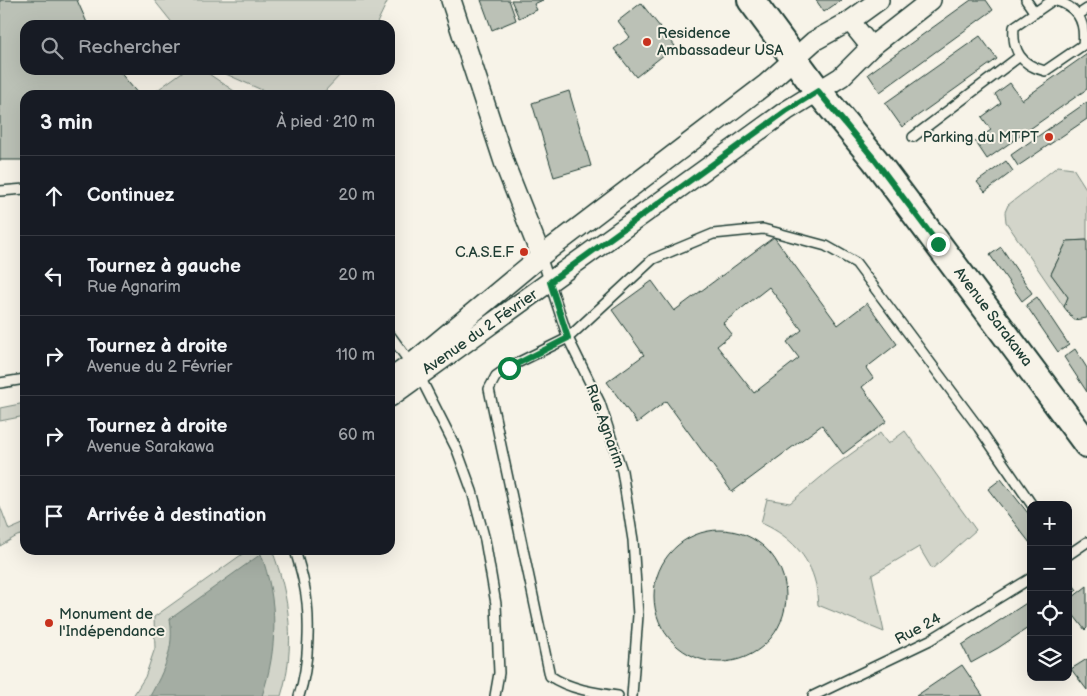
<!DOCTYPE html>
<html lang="fr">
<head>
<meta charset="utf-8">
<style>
  :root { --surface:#171b24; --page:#242831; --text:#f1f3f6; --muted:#9ea1a6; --line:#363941 }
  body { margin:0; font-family:"Balsamiq Sans",sans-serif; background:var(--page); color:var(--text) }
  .controls { position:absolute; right:15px; bottom:15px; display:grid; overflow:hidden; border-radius:10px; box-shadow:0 5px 20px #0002 }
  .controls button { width:45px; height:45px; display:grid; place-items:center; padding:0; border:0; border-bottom:1px solid var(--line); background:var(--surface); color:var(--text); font:25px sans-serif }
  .stop { position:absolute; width:15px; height:15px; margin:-11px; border:4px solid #0b8043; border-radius:50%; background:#fff }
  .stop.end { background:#0b8043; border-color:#fff; box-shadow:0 1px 5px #0008 }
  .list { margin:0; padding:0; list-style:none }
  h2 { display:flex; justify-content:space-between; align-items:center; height:65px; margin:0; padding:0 20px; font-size:21px }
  h2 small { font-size:16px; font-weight:400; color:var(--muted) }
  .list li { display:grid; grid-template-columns:32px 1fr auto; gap:15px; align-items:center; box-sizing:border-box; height:80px; padding:0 20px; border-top:1px solid var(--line) }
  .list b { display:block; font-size:19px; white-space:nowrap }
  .list p { margin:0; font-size:16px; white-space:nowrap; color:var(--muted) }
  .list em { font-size:16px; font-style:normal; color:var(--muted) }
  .icon { flex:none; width:28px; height:28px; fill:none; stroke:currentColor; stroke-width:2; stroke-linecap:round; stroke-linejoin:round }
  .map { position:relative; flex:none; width:1087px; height:696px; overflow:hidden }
  .search { position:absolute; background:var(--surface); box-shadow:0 5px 20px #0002; left:20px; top:20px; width:375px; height:55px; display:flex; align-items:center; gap:12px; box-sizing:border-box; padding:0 18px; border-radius:15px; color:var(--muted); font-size:19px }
  .panel { position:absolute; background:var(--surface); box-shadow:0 5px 20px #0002; left:20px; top:90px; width:375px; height:465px; border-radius:15px }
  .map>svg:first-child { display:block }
</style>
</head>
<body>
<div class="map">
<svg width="1087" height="696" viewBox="0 0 1087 696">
  <rect width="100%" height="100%" fill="#f7f3e8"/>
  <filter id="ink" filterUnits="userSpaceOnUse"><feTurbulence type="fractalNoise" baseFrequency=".02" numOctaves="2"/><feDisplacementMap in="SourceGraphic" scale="10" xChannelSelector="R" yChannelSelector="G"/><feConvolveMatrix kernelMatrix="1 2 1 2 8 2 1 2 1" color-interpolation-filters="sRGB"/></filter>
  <g filter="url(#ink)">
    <path fill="#d3d5ca" stroke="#79897f" d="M154 0H388L376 25H174Z
      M185 70H203L240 95 152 94Z
      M217 70H345L321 95H273Z
      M1058 166 1073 168 1087 190V240L1067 241 1051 274 1068 297 1064 307 1006 222 1005 212 1008 205Z
      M25 403V416L0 421V408Z
      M905 431 976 530 932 569 919 547 872 575 884 632 818 605C817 596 817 586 814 578 806 552 785 533 761 523L767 499 790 503 833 467 880 433 888 444Z
      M0 506 9 530 25 523V534L17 536 0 546Z
      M248 550H272C290 596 296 648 281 696H133L145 677 155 648 154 617Z"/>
    <path fill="#a4ada3" stroke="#6f8077" d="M261 554C278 601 278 648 262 696H150C164 671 175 648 170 619Z"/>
    <path fill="#bbc1b6" stroke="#1f3d34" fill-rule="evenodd" d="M0 0H77L88 25H25V70H118L139 95H25V160H0Z
      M481 0H509L516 20 492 30Z
      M511 0H543L534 4 537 10 519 18Z
      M816 0H841L824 12Z
      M971 0H986L993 10 880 92 868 74Z
      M641 3 675 46 636 77 614 49 630 37 618 21Z
      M980 36 997 59 902 127 885 103Z
      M1087 54V89L987 159 975 141 991 130 982 117 1001 103 995 94 1010 83 1022 100Z
      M569 91 591 166 554 177 532 103Z
      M1087 102V119L1018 166 1011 155Z
      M1006 161 1013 171 985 192 977 182Z
      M774 237 838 325 867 303 897 344 866 368 873 378 862 387 887 421 843 454 822 425 732 492 666 401 637 423 607 382 644 355 612 310 652 281 674 311ZM769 287 802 330 787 342 799 358 754 393 717 346 732 334 723 323Z
      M1087 240V318L1074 320 1064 307 1068 297 1051 274 1067 241Z
      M1001 247 1032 293 1022 301 990 255Z
      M1037 297 1069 345 1058 352 1026 305Z
      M1075 349 1087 368V392L1064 357Z
      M1001 479 1031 517 1030 543 988 489Z
      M654 596a66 66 0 1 1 132 0a66 66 0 1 1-132 0Z
      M1068 578 1077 590 1068 597Z
      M1087 586V628L1085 630 1068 608V601Z
      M1031 600V626L998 648 971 663 962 645Z
      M1087 659V690L1071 669Z
      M962 665 983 696H916Z"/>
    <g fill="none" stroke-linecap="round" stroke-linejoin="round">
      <g stroke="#1f3d34" stroke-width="12">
        <path id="lane" d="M1026 0 1035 13
          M1053 0 1014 27C1012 51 1021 65 1045 71L1083 45C1086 20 1077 6 1053 0
          M1078 15 1087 9
          M913 137 1020 56
          M0 191 25 189
          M541 256 568 338 600 403 622 471 633 540 638 615 632 696
          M390 335 419 375 457 450 472 491 485 540 496 604 499 673 495 696
          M0 383 25 379
          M295 550C298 561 302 572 304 584 311 615 309 666 299 696
          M1068 555 1087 542
          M618 696C596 693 569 689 550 676L489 389 496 376 509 367 568 338 653 259 713 234 763 229 826 246 856 263 979 428 1032 505
          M813 696 930 640 1031 578"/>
      </g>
      <g stroke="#1f3d34" stroke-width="22">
        <path id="street" d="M451 0 505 165 541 256
          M850 21 871 47
          M390 379 410 365 541 256 766 84 814 41 850 21 879 0
          M390 397 786 111 841 77 871 47 931 0"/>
      </g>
      <g stroke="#1f3d34" stroke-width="30">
        <path id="secondary" d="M751 0 818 91 875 160 938 244 1087 444"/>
      </g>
      <use href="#lane" stroke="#f7f3e8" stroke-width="9"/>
      <use href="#street" stroke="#f7f3e8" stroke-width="19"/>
      <use href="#secondary" stroke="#f7f3e8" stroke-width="26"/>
    </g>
  </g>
  <g fill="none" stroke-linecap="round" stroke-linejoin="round" filter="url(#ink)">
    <path stroke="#0b8043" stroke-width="6" d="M509 368 568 338 550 282 786 111 818 91 875 160 938 244"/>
  </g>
  <g fill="#c8321e" stroke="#f7f3e8" stroke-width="2">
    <circle cx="647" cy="42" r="5"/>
    <circle cx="1049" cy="137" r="5"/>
    <circle cx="524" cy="252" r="5"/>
    <circle cx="49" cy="623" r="5"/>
  </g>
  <g text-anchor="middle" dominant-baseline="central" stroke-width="4" stroke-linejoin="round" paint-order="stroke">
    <g font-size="15" fill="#1f3d34" stroke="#f7f3e8" text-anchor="start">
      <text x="657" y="33">Residence<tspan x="657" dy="17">Ambassadeur USA</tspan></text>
      <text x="1039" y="137" text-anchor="end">Parking du MTPT</text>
      <text x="514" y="252" text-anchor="end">C.A.S.E.F</text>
      <text x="59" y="614">Monument de<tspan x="59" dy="17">l'Indépendance</tspan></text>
    </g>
    <g font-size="15" fill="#1f3d34" stroke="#f7f3e8">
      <text transform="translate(993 317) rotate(53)">Avenue Sarakawa</text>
      <text transform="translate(480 332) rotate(-35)">Avenue du 2 Février</text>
      <text transform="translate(605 426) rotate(70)">Rue Agnarim</text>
      <text transform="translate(918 629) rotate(-28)">Rue 24</text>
    </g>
  </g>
</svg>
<div class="controls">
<button>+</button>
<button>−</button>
<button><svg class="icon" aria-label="locate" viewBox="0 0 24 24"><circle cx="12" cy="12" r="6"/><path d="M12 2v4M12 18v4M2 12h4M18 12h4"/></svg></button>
<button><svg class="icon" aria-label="layers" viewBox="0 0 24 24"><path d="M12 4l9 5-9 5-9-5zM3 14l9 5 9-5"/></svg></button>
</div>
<div class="stop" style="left:509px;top:368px"></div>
<div class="stop end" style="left:938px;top:244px"></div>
<div class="search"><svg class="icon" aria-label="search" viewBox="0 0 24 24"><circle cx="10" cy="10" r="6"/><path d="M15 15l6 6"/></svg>Rechercher</div>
<section class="panel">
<h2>3 min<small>À pied · 210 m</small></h2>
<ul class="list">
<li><svg class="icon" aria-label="ahead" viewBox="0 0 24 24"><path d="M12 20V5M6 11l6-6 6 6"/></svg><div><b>Continuez</b></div><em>20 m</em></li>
<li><svg class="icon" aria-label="left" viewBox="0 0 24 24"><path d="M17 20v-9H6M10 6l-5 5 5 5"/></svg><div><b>Tournez à gauche</b><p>Rue Agnarim</p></div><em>20 m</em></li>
<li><svg class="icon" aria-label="right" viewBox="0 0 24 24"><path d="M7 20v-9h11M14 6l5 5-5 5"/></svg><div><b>Tournez à droite</b><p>Avenue du 2 Février</p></div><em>110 m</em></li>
<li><svg class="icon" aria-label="right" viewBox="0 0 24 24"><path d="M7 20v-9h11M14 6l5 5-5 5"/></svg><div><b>Tournez à droite</b><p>Avenue Sarakawa</p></div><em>60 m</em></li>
<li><svg class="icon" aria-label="arrive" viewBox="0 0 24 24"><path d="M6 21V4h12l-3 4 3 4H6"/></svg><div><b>Arrivée à destination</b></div></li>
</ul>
</section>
</div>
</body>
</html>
